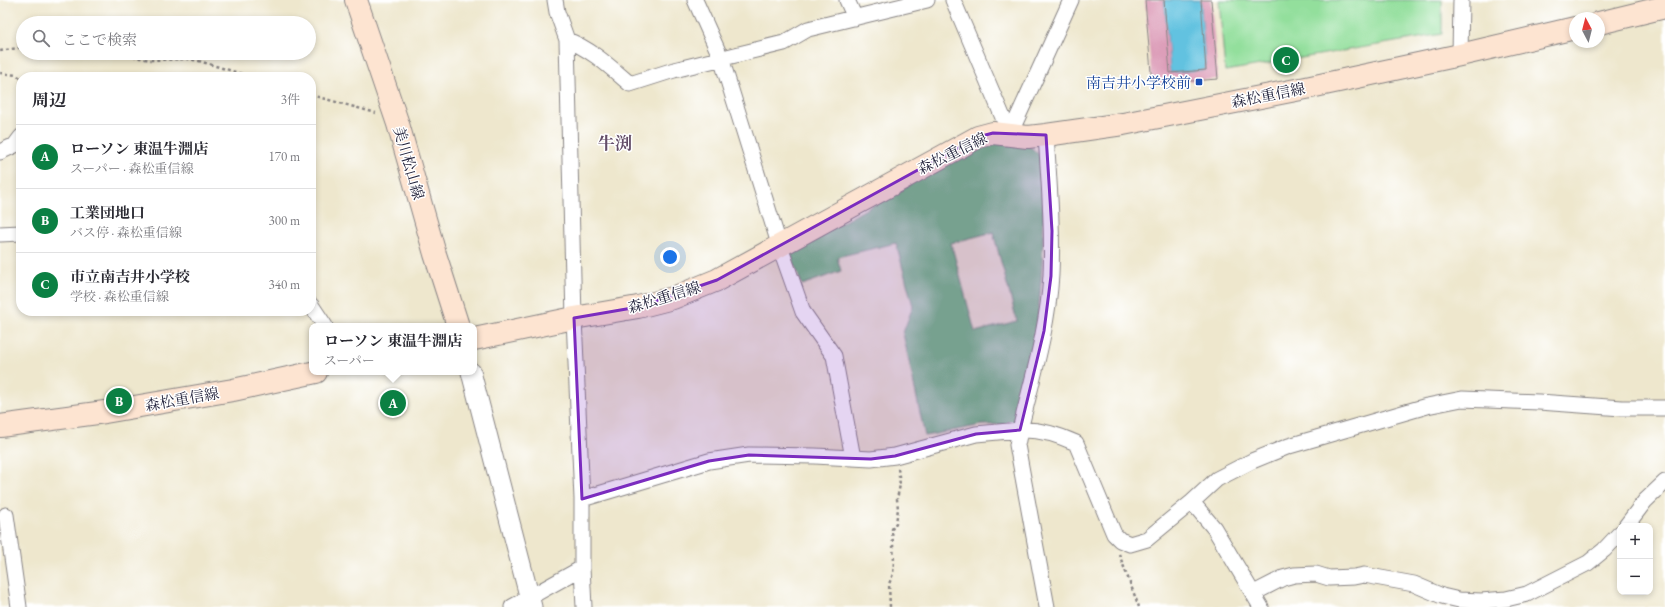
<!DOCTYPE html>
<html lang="ja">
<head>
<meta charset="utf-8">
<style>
  :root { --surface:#fff; --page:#f2f2f3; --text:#2b2b33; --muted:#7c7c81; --line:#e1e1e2; --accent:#0b8043 }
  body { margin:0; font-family:"EB Garamond","Noto Serif JP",serif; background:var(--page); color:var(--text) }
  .controls { position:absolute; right:12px; bottom:12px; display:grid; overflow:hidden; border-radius:8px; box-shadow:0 2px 6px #0003 }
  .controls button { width:36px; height:36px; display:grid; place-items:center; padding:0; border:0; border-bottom:1px solid var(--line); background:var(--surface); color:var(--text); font:20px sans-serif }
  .compass { position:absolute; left:1569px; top:12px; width:36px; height:36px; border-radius:50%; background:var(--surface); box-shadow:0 2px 6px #0003; rotate:353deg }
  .you { position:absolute; left:670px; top:257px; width:14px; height:14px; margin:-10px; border:3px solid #fff; border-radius:50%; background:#1a73e8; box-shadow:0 0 0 6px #1a73e833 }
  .badge { display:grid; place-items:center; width:26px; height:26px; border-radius:50%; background:var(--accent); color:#fff; font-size:13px; font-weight:700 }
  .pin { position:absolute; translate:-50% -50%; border:2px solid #fff; box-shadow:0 1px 4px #0006 }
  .popup { position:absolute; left:309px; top:323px; width:168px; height:52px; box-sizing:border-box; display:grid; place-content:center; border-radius:8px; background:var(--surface); filter:drop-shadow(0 1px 3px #0005); font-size:13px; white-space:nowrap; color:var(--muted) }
  .popup b { font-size:15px; color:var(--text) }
  .popup::after { content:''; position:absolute; left:50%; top:100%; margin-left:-8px; border:8px solid transparent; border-top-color:var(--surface) }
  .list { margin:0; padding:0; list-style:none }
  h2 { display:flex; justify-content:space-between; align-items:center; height:52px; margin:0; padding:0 16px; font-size:17px }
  h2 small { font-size:13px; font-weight:400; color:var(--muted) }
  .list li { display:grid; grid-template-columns:26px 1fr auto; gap:12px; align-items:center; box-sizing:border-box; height:64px; padding:0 16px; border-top:1px solid var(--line) }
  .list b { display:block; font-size:15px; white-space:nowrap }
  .list p { margin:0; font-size:13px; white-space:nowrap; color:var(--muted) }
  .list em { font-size:13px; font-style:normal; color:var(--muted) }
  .icon { flex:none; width:22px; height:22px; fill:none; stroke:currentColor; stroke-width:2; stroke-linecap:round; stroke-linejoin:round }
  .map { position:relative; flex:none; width:1665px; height:607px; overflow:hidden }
  .search { position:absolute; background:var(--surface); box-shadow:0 2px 6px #0003; left:16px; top:16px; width:300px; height:44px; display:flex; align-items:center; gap:10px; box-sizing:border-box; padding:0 14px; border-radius:22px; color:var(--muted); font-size:15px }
  .panel { position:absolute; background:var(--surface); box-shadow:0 2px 6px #0003; left:16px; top:72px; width:300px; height:244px; border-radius:16px }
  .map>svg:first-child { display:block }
</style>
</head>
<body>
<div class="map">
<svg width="1665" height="607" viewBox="0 0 1665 607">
  <rect width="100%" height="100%" fill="#fff"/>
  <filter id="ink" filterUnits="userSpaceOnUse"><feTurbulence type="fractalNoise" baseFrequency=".025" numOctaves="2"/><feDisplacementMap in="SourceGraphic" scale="8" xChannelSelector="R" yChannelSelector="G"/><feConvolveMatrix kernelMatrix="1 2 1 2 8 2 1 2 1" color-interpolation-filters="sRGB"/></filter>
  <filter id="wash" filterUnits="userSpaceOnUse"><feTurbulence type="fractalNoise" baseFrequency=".012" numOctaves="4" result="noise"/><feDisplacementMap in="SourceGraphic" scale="16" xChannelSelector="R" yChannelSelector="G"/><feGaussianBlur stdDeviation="0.9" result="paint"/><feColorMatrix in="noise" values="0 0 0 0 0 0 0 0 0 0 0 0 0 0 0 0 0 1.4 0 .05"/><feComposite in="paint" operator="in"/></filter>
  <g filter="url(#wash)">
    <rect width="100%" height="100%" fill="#eee7cd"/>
    <path fill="#93df9c" stroke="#5a806c" d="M1219 0H1442V34L1225 71Z"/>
    <path fill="#76be84" stroke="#4c7060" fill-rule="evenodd" d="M995 141 1028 145 1043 158C1044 215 1044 272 1036 329 1031 360 1021 393 1014 424L982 425 925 436 903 333 913 306 896 243 837 257 841 271 802 285 790 252 978 146ZM993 232 1017 321 975 332 951 243Z"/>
    <path fill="#62c2e0" stroke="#42728e" d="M1164 0H1201L1206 70 1170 73Z"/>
    <g id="blocks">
      <path fill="#dd9eb9" d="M1145 0H1164L1170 73 1206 70 1201 0H1211L1218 79 1152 84Z"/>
    </g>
  </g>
  <g filter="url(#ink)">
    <use href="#blocks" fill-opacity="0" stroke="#888484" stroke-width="1"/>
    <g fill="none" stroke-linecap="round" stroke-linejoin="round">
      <g stroke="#888484" stroke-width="17">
        <path id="minor" d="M555 0 557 12 567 40 574 318 582 499
          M695 0 721 58 780 247 803 312 834 356 853 458
          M847 0 855 18
          M953 0 1010 134
          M567 40C591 49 610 67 630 84L674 70 784 43 808 29 927 0
          M1460 55 1461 0
          M1010 134 1071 0
          M1046 135C1049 182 1053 229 1051 275 1048 328 1032 380 1020 430 1040 429 1059 435 1076 443L1114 534 1120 540 1130 544 1147 539 1192 502 1217 479 1252 461 1289 446 1427 406 1462 399 1539 402 1622 408H1665
          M0 152 15 145 21 137
          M0 234 21 233
          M311 305 325 326
          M1192 502 1214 528 1261 607
          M6 515 19 607
          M1626 526 1645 501 1665 482
          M582 568 584 607
          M1254 593 1283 578 1294 575 1316 574 1329 578 1354 577 1364 575 1414 584 1442 596 1459 600 1481 601 1506 599 1527 594 1588 563 1604 550 1620 533
          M512 607 582 568V499L709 461 749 455 815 456 871 459 895 456 976 434 1020 430 1017 445 1047 607"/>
      </g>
      <g stroke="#888484" stroke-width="21">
        <path id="tertiary" d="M471 372 532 607"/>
      </g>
      <g stroke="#888484" stroke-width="24">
        <path id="secondary" d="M356 0 398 124 435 254 458 326
          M1599 23 1665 7
          M474 339 574 318 638 307 673 298 717 280 978 137 993 133 1028 137 1046 135 1123 124 1306 88 1460 55 1575 28
          M0 426 105 412 233 390 316 372"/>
      </g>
      <path stroke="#888484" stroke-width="2.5" stroke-dasharray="3 3" stroke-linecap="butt" d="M0 51 23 47
        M115 53 150 60 187 59 199 61 252 77
        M0 73 16 75 21 78
        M311 95 376 113
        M1119 554 1139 607
        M890 607 889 584 893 574 894 561 892 529 896 523 898 509 897 499 900 485 898 468"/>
      <use href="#minor" stroke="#fff" stroke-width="15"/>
      <use href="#tertiary" stroke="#fff" stroke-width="19"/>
      <use href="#secondary" stroke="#fde4d1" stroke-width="22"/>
    </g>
  </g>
  <path fill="#7b2cbf" fill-opacity="0.2" stroke="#7b2cbf" stroke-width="3" stroke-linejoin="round" d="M993 133 1046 135 1052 231 1051 276 1044 331 1020 430 976 434 895 456 871 459 749 455 709 461 582 499 574 318 638 307 717 280 978 137Z"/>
  <rect fill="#1a4fb4" stroke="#fff" stroke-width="1.5" x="1195" y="78" width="8" height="8" rx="2"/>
  <g text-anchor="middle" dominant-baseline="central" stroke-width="3" stroke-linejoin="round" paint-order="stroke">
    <g font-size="15" fill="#164399" stroke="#fff" text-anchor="end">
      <text x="1191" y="82">南吉井小学校前</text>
    </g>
    <g font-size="15" fill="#22223b" stroke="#fff">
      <text transform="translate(1268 95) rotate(-11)">森松重信線</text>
      <text transform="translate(952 153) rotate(-26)">森松重信線</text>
      <text transform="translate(409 163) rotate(74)">美川松山線</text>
      <text transform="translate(664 297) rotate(-17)">森松重信線</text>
      <text transform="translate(182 399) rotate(-10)">森松重信線</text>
    </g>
    <g font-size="17" font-weight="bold" fill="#634d67" stroke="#fff">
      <text x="615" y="143">牛渕</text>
    </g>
  </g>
</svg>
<div class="controls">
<button>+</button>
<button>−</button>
</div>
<svg class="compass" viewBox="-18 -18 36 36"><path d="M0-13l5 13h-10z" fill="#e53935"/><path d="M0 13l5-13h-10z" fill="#7c7c81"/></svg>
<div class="you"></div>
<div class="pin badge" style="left:393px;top:403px">A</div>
<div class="popup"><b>ローソン 東温牛淵店</b>スーパー</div>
<div class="pin badge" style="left:119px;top:401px">B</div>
<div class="pin badge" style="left:1286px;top:60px">C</div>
<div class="search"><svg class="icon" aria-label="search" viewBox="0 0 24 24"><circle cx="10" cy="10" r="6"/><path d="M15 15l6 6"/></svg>ここで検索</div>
<section class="panel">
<h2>周辺<small>3件</small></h2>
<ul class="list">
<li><span class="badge">A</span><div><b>ローソン 東温牛淵店</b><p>スーパー · 森松重信線</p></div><em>170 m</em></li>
<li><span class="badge">B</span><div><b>工業団地口</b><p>バス停 · 森松重信線</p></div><em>300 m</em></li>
<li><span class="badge">C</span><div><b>市立南吉井小学校</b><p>学校 · 森松重信線</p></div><em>340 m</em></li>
</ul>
</section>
</div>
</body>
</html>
